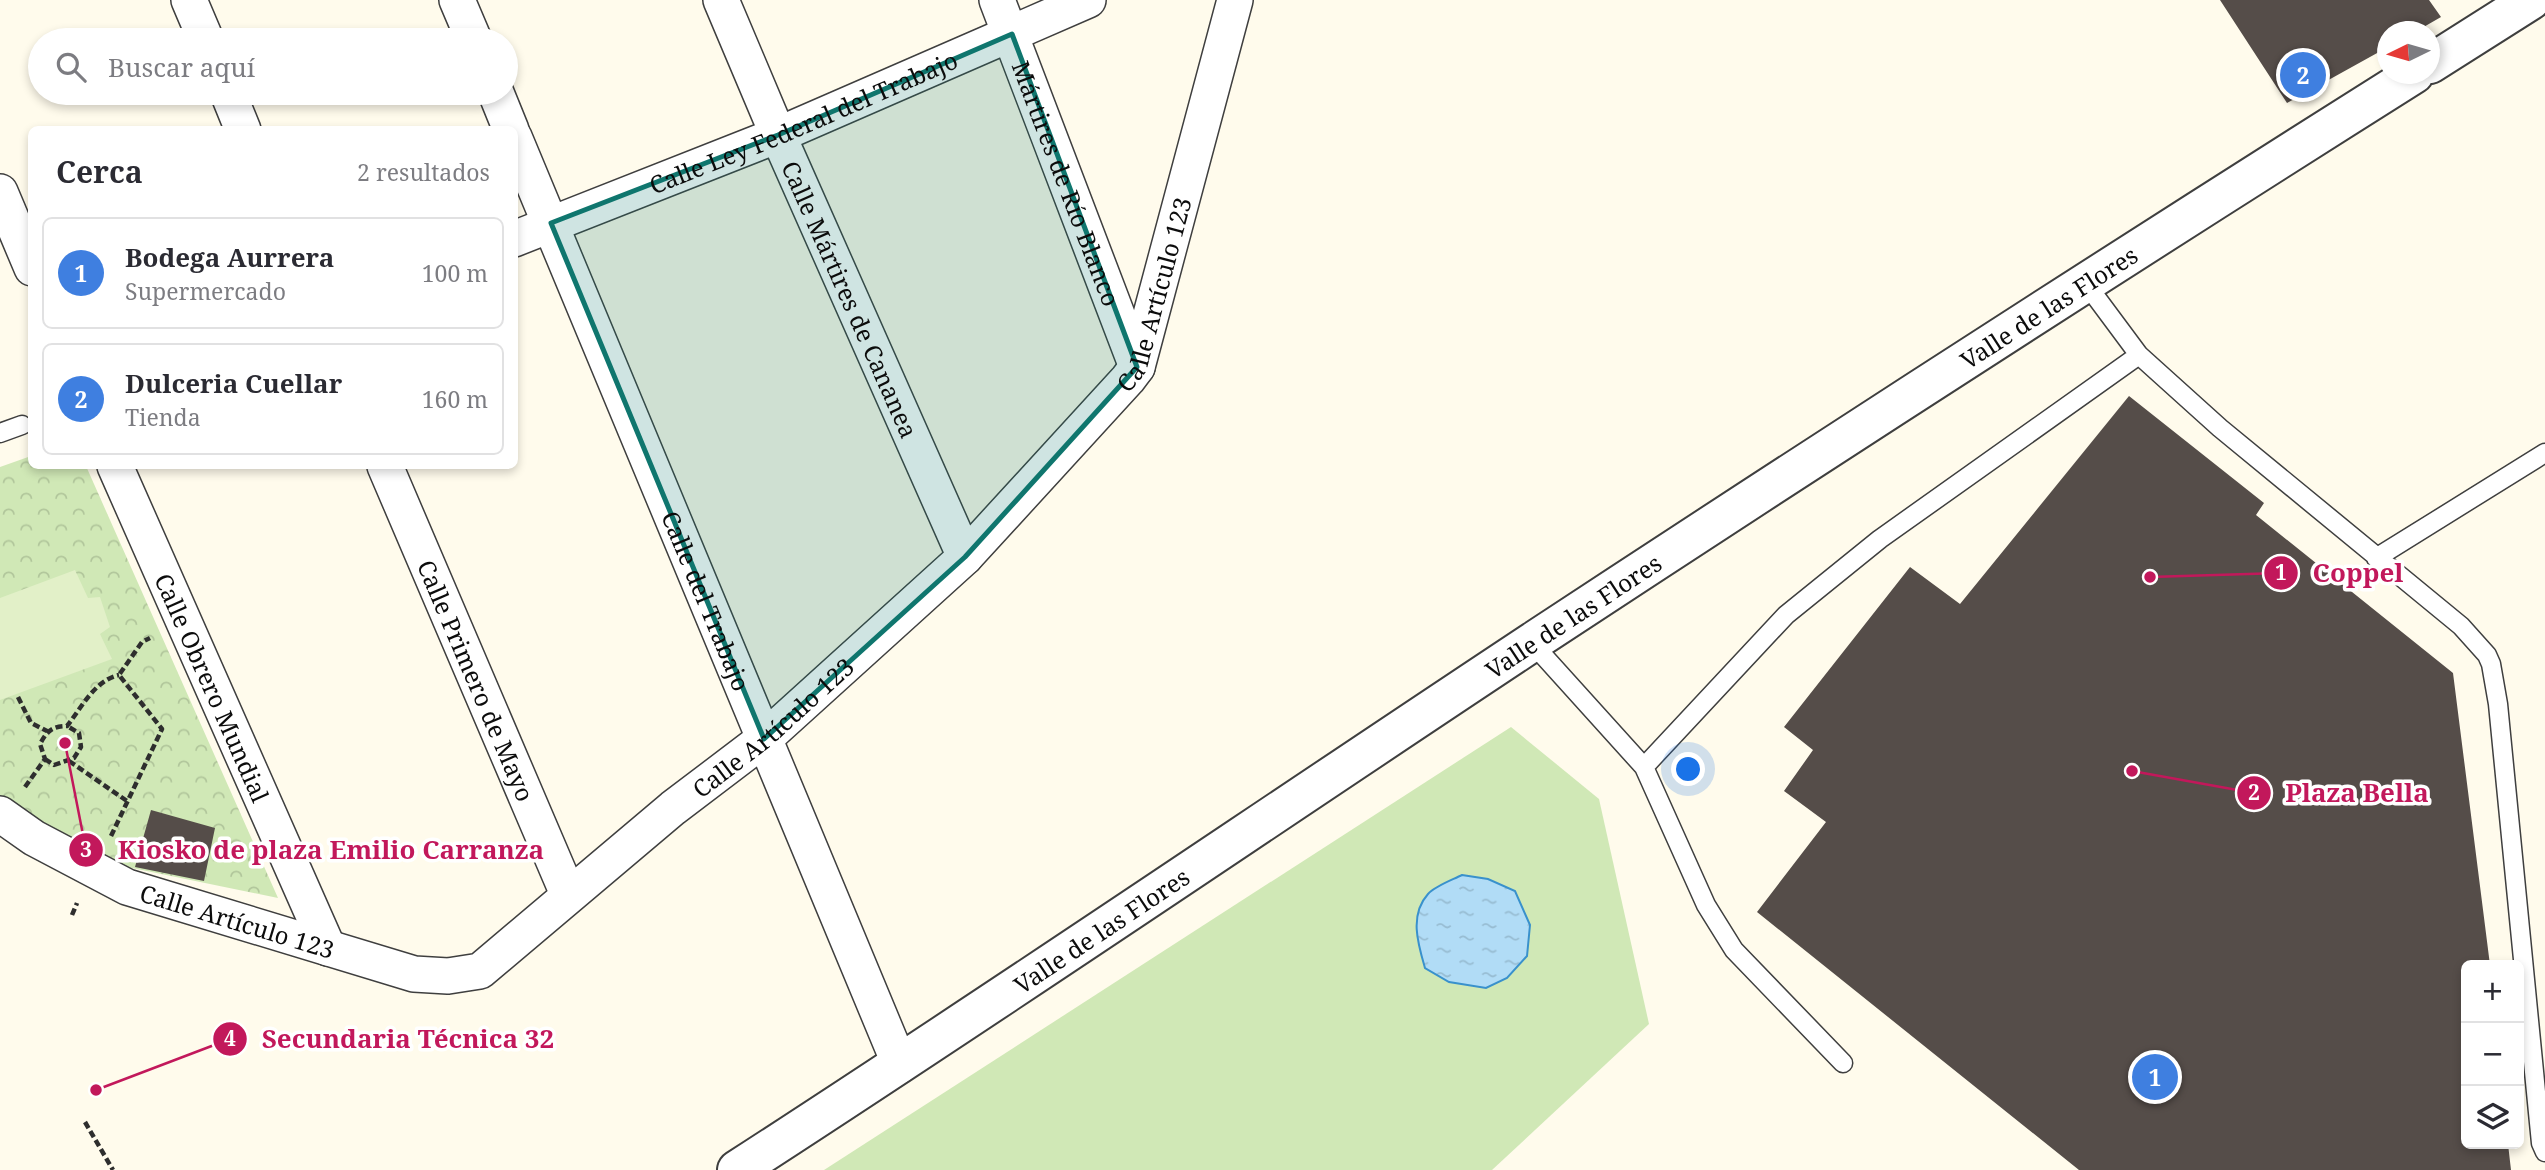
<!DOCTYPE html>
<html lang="es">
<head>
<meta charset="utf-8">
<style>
  :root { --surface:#fff; --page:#f7f7f7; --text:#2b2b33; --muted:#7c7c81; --line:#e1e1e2; --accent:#bb262d }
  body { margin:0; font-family:"Noto Serif",serif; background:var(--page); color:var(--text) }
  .controls { position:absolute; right:21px; bottom:21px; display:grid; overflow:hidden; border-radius:10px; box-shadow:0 4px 10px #0003 }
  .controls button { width:63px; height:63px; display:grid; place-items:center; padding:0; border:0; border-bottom:2px solid var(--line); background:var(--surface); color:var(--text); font:35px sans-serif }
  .compass { position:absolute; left:2377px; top:21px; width:63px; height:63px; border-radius:50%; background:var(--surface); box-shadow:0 4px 10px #0003; rotate:265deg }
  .you { position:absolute; left:1689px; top:770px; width:24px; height:24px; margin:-18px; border:5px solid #fff; border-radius:50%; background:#1a73e8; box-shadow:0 0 0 10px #1a73e833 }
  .badge { display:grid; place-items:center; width:46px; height:46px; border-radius:50%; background:var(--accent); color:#fff; font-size:23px; font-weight:700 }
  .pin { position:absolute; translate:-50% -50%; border:4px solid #fff; box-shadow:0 2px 7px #0006 }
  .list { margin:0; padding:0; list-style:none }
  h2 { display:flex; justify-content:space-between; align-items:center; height:91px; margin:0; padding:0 28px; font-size:30px }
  h2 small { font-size:23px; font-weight:400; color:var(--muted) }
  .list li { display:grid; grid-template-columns:46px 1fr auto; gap:21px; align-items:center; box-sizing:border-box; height:112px; margin:0 14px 14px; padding:0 14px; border:2px solid var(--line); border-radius:10px }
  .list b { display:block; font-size:26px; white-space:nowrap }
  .list p { margin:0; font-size:23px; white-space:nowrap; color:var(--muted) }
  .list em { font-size:23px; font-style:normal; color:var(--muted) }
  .icon { flex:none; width:38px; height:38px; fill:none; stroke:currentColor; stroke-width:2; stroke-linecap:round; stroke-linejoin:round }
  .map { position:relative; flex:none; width:2545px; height:1170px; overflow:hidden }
  .search { position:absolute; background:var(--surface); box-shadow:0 4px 10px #0003; left:28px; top:28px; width:490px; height:77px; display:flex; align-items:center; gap:18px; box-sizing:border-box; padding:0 24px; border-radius:38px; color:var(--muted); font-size:26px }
  .panel { position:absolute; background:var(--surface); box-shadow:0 4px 10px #0003; left:28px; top:126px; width:490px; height:343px; border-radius:10px }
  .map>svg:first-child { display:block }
</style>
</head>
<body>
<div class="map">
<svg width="2545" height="1170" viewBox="0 0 2545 1170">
  <defs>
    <pattern id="park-crowns" width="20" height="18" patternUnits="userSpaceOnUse" patternTransform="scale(1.75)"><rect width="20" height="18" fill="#d0e8b6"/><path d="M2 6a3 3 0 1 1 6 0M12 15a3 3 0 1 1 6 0" fill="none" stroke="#b1c69b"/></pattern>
    <pattern id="water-ripples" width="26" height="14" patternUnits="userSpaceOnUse" patternTransform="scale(1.75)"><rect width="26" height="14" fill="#b1dcf6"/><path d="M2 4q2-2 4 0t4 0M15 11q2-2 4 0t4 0" fill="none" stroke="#97bcd2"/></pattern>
  </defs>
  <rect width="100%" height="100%" fill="#fffbec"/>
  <path fill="#d0e8b6" d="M1511 727 1599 799 1649 1024 1492 1170H824Z"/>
  <path fill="url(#park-crowns)" d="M31 456 32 466H86L278 898 69 855 0 800V467Z"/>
  <path fill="#e2f0c8" d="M75 570 88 598 100 597 110 627 100 634 112 659 0 700V598Z"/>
  <path fill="url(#water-ripples)" stroke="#3991cc" stroke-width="2" d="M1462 875 1488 879 1515 891 1530 925 1527 956 1507 978 1486 988 1449 982 1425 968C1418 944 1409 915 1428 894 1435 886 1452 880 1462 875Z"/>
  <path fill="#554d49" d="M2220 0H2429L2441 17 2415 32H2388V47L2287 103Z
    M2129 396 2264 503 2256 515 2453 673 2490 965H2466V1144H2508L2511 1170H2079L1757 912 1826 822 1784 791 1813 750 1784 727 1910 567 1960 604Z
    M151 810 215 828 204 881 135 867Z"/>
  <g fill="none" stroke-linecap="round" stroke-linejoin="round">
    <g stroke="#3f3f3f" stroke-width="21">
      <path id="service" d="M2084 281 2139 355 2220 428 2461 626 2487 655 2491 664 2498 704 2541 1143 2545 1152
        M0 433 22 425
        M2376 558 2545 453
        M1532 643 1644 767 1706 905 1734 950 1843 1063
        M1644 767 1786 615 1880 539 2139 355"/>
    </g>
    <g stroke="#3f3f3f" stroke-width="38">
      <g id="minor">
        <path d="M189 0 206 40"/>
        <path d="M457 0 474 40"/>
        <path id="s1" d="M721 0 778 135 965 557"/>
        <path id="s2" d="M997 0 1137 367"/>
        <path d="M228 93 243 130"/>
        <path d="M496 93 511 130"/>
        <path id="s3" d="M514 137 900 1065"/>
        <path d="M0 192 32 268"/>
        <path id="s4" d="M514 239 778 135 1088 0"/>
        <path id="s5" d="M115 466 328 948"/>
        <path id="s6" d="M385 466 568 894"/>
        <path id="s7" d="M0 814 34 838 127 887 414 974 448 976 480 971 673 808 764 739 965 557 1128 379 1137 367 1235 0"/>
      </g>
    </g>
    <g stroke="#3f3f3f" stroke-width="42">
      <g id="tertiary">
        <path d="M2430 64 2531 0"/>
        <path id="s8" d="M737 1170C1005 997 1268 817 1534 641 1826 449 2119 260 2414 74"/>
      </g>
    </g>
    <path stroke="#2e2e2e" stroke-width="4.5" stroke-dasharray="7 3.5" stroke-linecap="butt" d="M18 697 31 723 47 731
      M45 759 54 765 74 758 81 747 79 733 67 726
      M69 761 127 801
      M25 787 45 759 40 744C47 731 52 726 67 726 82 707 95 680 119 675
      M111 836 162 729 119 675 142 642 150 638
      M72 915 77 903
      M85 1122 113 1170"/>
    <use href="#service" stroke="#fff" stroke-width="18"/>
    <use href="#minor" stroke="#fff" stroke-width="35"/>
    <use href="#tertiary" stroke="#fff" stroke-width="38"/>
  </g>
  <path fill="#0f766e" fill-opacity="0.2" stroke="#0f766e" stroke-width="5" stroke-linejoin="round" d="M1012 34 1137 367 965 557 764 739 551 223 778 135Z"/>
  <g text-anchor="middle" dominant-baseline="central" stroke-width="7" stroke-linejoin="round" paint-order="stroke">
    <g font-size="24" fill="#0c0c0c" stroke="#fff">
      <text stroke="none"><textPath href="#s4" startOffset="312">Calle Ley Federal del Trabajo</textPath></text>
      <text stroke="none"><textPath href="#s2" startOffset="196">Mártires de Río Blanco</textPath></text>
      <text stroke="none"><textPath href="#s7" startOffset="1482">Calle Artículo 123</textPath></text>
      <text stroke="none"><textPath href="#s1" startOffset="326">Calle Mártires de Cananea</textPath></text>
      <text stroke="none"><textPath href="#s8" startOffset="1570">Valle de las Flores</textPath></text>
      <text stroke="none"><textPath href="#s3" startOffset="502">Calle del Trabajo</textPath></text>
      <text stroke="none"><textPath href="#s8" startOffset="1003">Valle de las Flores</textPath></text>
      <text stroke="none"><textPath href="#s6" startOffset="233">Calle Primero de Mayo</textPath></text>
      <text stroke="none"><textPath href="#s5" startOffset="242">Calle Obrero Mundial</textPath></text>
      <text stroke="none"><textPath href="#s7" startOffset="894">Calle Artículo 123</textPath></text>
      <text stroke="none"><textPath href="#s7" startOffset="262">Calle Artículo 123</textPath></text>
      <text stroke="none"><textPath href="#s8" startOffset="436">Valle de las Flores</textPath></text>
    </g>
  </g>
  <path fill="none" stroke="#c2185b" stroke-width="2.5" d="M2150 577L2281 573M2132 771L2254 793M65 743L86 850M96 1090L230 1039"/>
  <g fill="#c2185b" stroke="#fff" stroke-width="2.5">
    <circle cx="2150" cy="577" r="7"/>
    <circle cx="2132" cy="771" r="7"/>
    <circle cx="65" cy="743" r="7"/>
    <circle cx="96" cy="1090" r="7"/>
    <circle cx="2281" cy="573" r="18"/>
    <circle cx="2254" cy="793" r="18"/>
    <circle cx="86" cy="850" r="18"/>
    <circle cx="230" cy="1039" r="18"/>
  </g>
  <g font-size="21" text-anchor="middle" font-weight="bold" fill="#fff">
    <text x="2281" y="580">1</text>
    <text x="2254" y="800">2</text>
    <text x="86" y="857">3</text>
    <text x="230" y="1046">4</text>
  </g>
  <g font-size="26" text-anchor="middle" font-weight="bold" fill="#c2185b" stroke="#fff" stroke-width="7" stroke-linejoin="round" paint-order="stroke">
    <text x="2358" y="582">Coppel</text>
    <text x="2357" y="802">Plaza Bella</text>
    <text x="331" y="859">Kiosko de plaza Emilio Carranza</text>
    <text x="408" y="1048">Secundaria Técnica 32</text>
  </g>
</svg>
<div class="controls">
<button>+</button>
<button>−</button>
<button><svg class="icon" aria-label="layers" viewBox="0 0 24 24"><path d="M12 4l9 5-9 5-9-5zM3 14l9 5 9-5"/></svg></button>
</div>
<svg class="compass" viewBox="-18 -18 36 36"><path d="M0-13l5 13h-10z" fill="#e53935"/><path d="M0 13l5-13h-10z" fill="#7c7c81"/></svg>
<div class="you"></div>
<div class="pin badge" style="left:2155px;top:1077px;background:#3f7fe0">1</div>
<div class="pin badge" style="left:2303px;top:75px;background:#3f7fe0">2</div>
<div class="search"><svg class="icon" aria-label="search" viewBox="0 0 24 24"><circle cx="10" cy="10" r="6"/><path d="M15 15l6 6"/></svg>Buscar aquí</div>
<section class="panel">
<h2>Cerca<small>2 resultados</small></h2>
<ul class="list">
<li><span class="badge" style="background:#3f7fe0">1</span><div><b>Bodega Aurrera</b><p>Supermercado</p></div><em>100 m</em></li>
<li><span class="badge" style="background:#3f7fe0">2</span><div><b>Dulceria Cuellar</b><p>Tienda</p></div><em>160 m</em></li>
</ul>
</section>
</div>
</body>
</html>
